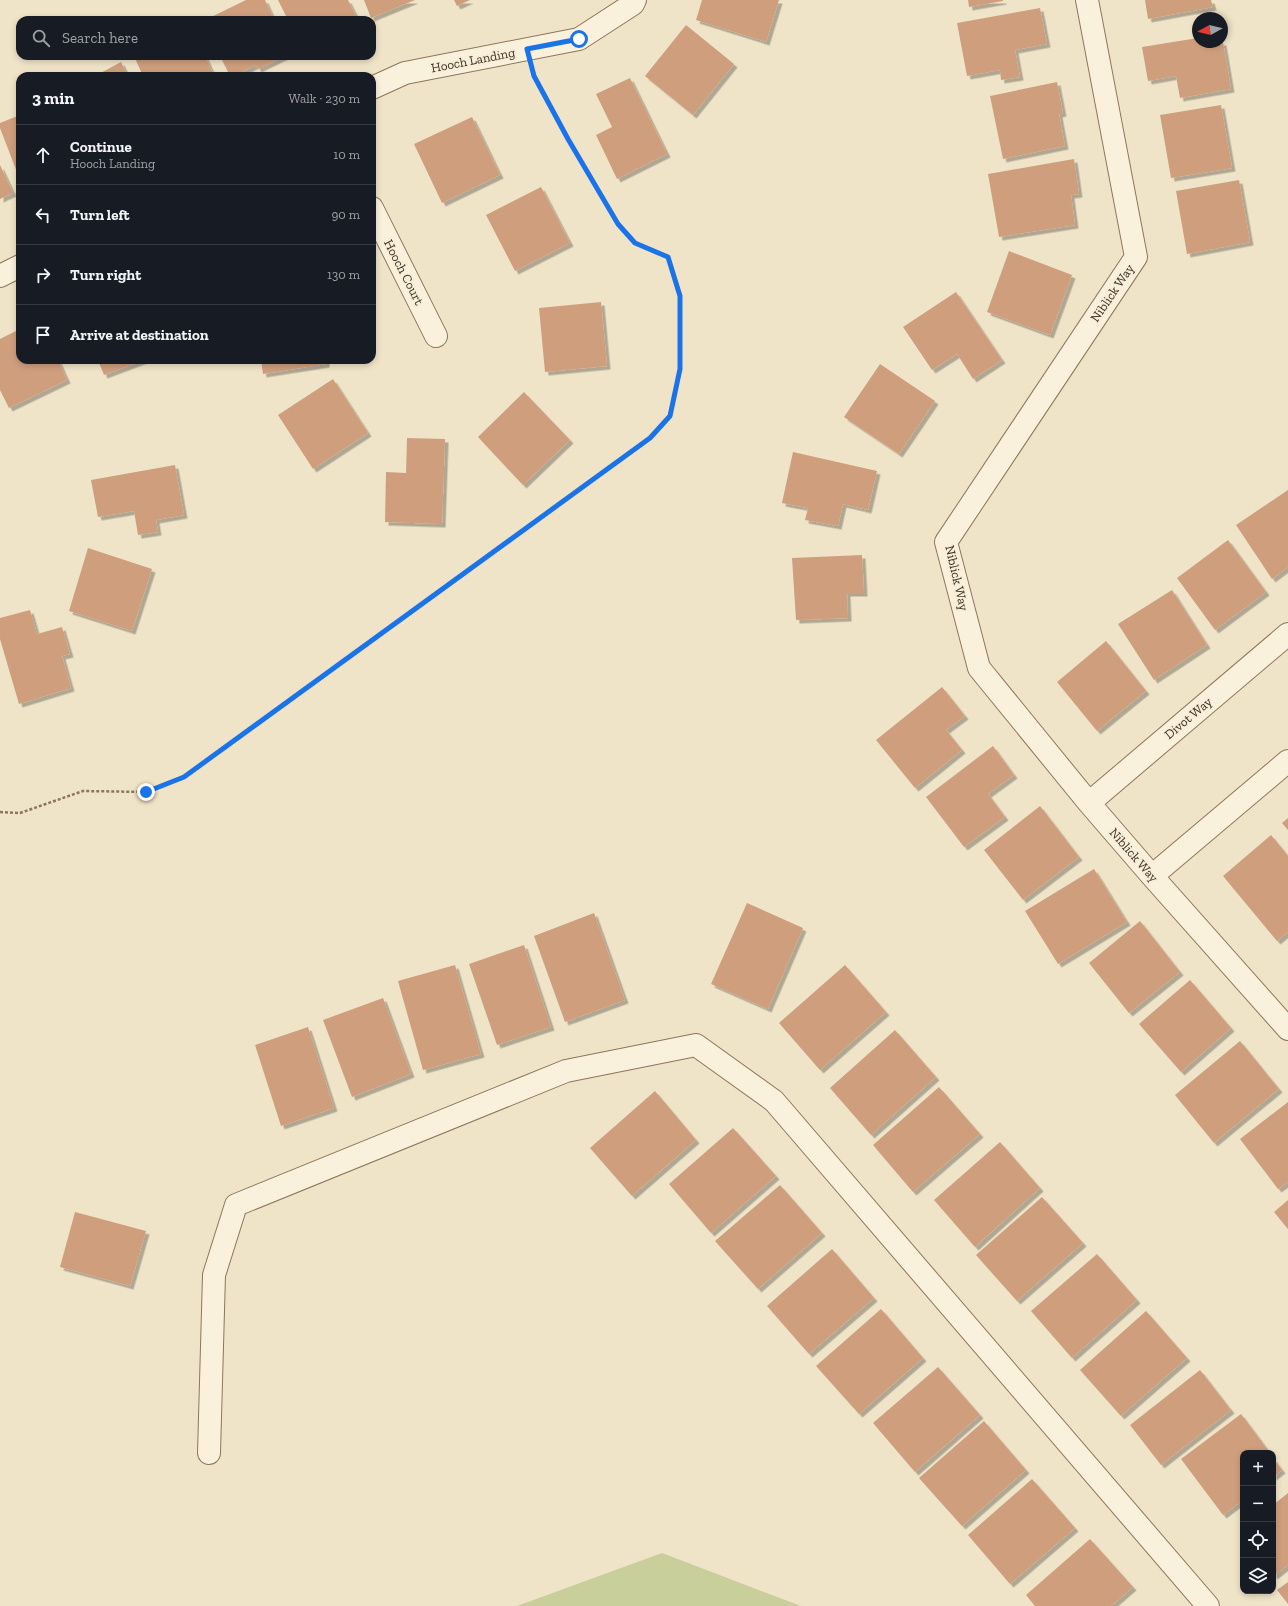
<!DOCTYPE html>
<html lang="en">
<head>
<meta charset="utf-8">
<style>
  :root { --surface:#171b24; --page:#20242c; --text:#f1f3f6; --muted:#9ea1a6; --line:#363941 }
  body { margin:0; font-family:"Zilla Slab",serif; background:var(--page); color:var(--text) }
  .controls { position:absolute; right:12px; bottom:12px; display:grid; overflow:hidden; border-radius:8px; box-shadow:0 2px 6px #0003 }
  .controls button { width:36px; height:36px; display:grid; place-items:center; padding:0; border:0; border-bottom:1px solid var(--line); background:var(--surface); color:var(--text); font:20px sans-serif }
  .compass { position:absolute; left:1192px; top:12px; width:36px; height:36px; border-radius:50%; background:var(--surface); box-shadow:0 2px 6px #0003; rotate:262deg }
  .stop { position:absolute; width:12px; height:12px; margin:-9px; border:3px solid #1a73e8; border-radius:50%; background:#fff }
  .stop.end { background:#1a73e8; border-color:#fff; box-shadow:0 1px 4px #0008 }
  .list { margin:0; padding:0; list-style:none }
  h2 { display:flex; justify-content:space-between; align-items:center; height:52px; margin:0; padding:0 16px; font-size:17px }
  h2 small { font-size:13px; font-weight:400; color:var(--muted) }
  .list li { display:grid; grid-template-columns:26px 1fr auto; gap:12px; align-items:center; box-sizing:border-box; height:60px; padding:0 16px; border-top:1px solid var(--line) }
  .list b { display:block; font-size:15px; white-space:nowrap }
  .list p { margin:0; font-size:13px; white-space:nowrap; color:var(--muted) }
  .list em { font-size:13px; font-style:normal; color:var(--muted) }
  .icon { flex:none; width:22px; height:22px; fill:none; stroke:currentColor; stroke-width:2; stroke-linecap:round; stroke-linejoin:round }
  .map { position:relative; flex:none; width:1288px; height:1606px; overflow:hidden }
  .search { position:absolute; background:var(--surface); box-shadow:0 2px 6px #0003; left:16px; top:16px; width:360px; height:44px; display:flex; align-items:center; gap:10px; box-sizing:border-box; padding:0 14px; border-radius:12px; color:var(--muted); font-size:15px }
  .panel { position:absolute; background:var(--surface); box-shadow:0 2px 6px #0003; left:16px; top:72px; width:360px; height:292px; border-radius:12px }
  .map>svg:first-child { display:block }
</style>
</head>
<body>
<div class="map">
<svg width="1288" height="1606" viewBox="0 0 1288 1606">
  <defs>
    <filter id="shadow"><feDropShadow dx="3.5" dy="3.5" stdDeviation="0" flood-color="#0004"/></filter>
  </defs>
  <rect width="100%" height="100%" fill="#f0e4c8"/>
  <path fill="#c9cf9b" d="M662 1553 801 1606H517Z"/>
  <path fill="#cf9f7d" filter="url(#shadow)" d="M246 0H265L274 20H205Z
    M278 0H348L357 18 352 20H319V19L316 20H288Z
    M364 0H415L371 18Z
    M454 0H470L457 6Z
    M702 0H779L766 42 696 20Z
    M968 0H1003V1L969 7Z
    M1145 0H1211L1213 7 1148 19Z
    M1040 8 1047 44 1015 50 1020 77 1001 80 1000 70 967 76 957 23Z
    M686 25 734 64 693 115 645 76Z
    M1198 38V42H1223L1231 89 1180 98 1176 76 1148 81 1142 47Z
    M134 56H205L214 76H143Z
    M220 56H285L258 69 256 65 233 76H230Z
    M121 62 128 76H95Z
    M630 78 667 154 617 179 596 135 612 127 596 94Z
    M1057 82 1063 113 1059 114 1065 146 1003 159 990 96Z
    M1221 105 1232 168 1171 178 1160 115Z
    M20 115V180L0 128V123Z
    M472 117 500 175 442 203 414 144Z
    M1074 159 1079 194 1071 195 1075 225 999 237 988 174Z
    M0 165 13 193 0 199Z
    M1239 180 1250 242 1187 254 1176 191Z
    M541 187 570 243 515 271 486 215Z
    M1009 251 1072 275 1050 335 987 312Z
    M956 292 1002 360 973 379 957 354 932 370 903 327Z
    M601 302 607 366 545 372 539 308Z
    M20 329V360H58L67 380 9 408 0 390V339Z
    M98 360H144L104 375Z
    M261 360H326V364L263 374Z
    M880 364 935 401 899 454 844 417Z
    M333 379 368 433 313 469 278 415Z
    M524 392 570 440 523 485 478 437Z
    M407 438 445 439 442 524 385 522 386 472 406 473Z
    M793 452 877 471 868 510 843 504 838 526 805 520 808 508 782 503Z
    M175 465 184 515 156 520 158 532 138 535 134 511 98 517 91 480Z
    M1288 490V567L1272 579 1236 525Z
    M1228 540 1266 592 1215 630 1177 578Z
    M88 548 152 569 132 631 69 611Z
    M862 555 864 593H847L848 618 796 620 792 558Z
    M1172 590 1207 645 1154 680 1118 624Z
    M30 610 37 634 62 627 70 654 62 656 71 688 19 704 0 639V618Z
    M1106 641 1146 691 1097 731 1057 682Z
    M942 687 965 716 946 730 962 750 915 788 876 740Z
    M993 746 1014 775 988 794 1005 817 964 847 926 797Z
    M1040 806 1079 857 1023 900 984 850Z
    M1288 818V830L1282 823Z
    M1271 835 1288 856V932L1277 941 1223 876Z
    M1094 869 1127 922 1058 964 1025 911Z
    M747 903 803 928 768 1009 711 984Z
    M594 913 625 1000 565 1022 534 936Z
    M1140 921 1180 972 1129 1013 1089 963Z
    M524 945 551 1027 497 1045 469 964Z
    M455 965 481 1054 423 1070 398 981Z
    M845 965 886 1012 820 1070 779 1023Z
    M1190 980 1231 1028 1181 1072 1139 1024Z
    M383 998 411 1074 352 1097 323 1020Z
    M308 1027 334 1108 281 1126 255 1045Z
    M895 1030 936 1077 871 1135 830 1088Z
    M1240 1041 1279 1089 1214 1143 1175 1095Z
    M939 1087 980 1134 913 1192 873 1145Z
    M655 1091 696 1140 632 1196 590 1148Z
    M1288 1102V1182L1278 1189 1240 1139Z
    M733 1128 776 1176 711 1233 669 1184Z
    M1000 1142 1040 1188 975 1247 934 1200Z
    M780 1185 822 1233 758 1289 715 1241Z
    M1042 1197 1083 1243 1017 1301 976 1255Z
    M1288 1200V1229L1274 1212Z
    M75 1212 146 1231 130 1286 60 1267Z
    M832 1249 874 1298 809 1354 767 1306Z
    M1097 1254 1137 1300 1072 1358 1031 1311Z
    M881 1309 923 1358 859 1414 816 1366Z
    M1146 1311 1187 1358 1121 1416 1080 1370Z
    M938 1367 980 1415 915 1472 873 1423Z
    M1200 1370 1231 1410 1161 1465 1130 1425Z
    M1241 1414 1270 1453H1243V1500L1223 1515 1181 1459Z
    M984 1421 1026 1470 962 1526 919 1478Z
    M1273 1458 1282 1470 1273 1477Z
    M1032 1479 1075 1528 1010 1584 968 1535Z
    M1288 1493V1565L1274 1576 1273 1574V1505Z
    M1090 1539 1133 1587 1111 1606H1035L1026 1595Z
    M1288 1582V1604L1277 1590Z"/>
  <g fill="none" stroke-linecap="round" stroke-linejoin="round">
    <g stroke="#8d765c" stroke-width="24">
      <path id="street" d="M1087 0 1136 257 946 542 979 668 1089 803 1152 876 1288 1029
        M372 88 405 73 579 39 633 4 635 0
        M372 208 436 336
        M0 276 20 266
        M1089 803 1288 634
        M1152 876 1288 761
        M209 1453 214 1275 236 1205 566 1071 696 1045 774 1101 1208 1606"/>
    </g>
    <path stroke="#8d765c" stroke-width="2.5" stroke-dasharray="3 2" stroke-linecap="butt" d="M0 812 20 813 83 791 146 792 184 777 651 438 670 416 680 369V296L668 257 635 243 618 224 568 139 534 77"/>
    <use href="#street" stroke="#faf1dc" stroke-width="22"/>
  </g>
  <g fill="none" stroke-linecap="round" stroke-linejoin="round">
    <path stroke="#1a73e8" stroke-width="5" d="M146 792 184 777 650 438 670 416 680 369V296L668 257 635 243 618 224 568 139 534 76 527 49 579 39"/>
  </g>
  <g text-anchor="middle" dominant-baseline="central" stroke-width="4" stroke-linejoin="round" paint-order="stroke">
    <g font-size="13" fill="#3d2e20" stroke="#f7eed8">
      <text transform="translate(473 60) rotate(-11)">Hooch Landing</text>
      <text transform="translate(404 272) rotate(63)">Hooch Court</text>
      <text transform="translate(1112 293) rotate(-56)">Niblick Way</text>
      <text transform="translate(957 578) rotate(77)">Niblick Way</text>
      <text transform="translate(1188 718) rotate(-40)">Divot Way</text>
      <text transform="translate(1134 855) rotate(49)">Niblick Way</text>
    </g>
  </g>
</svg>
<div class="controls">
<button>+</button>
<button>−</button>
<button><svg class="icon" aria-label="locate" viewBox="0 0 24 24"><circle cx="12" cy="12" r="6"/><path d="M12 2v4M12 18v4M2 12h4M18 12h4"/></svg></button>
<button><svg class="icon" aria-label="layers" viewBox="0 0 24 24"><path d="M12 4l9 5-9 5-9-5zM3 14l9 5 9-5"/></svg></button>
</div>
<svg class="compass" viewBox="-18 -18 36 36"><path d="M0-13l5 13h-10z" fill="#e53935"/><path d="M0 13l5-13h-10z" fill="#9ea1a6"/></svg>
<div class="stop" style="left:579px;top:39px"></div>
<div class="stop end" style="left:146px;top:792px"></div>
<div class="search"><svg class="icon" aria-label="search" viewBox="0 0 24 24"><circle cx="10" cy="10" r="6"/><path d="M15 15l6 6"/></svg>Search here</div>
<section class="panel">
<h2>3 min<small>Walk · 230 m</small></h2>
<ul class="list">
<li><svg class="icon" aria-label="ahead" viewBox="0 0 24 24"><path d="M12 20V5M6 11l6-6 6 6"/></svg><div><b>Continue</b><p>Hooch Landing</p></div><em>10 m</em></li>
<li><svg class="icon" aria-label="left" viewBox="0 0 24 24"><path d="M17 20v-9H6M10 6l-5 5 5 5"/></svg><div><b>Turn left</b></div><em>90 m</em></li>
<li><svg class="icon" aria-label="right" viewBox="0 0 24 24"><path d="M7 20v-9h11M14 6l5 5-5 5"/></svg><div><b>Turn right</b></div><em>130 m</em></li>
<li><svg class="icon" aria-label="arrive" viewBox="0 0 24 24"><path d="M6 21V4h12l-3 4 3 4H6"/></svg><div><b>Arrive at destination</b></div></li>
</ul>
</section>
</div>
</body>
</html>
